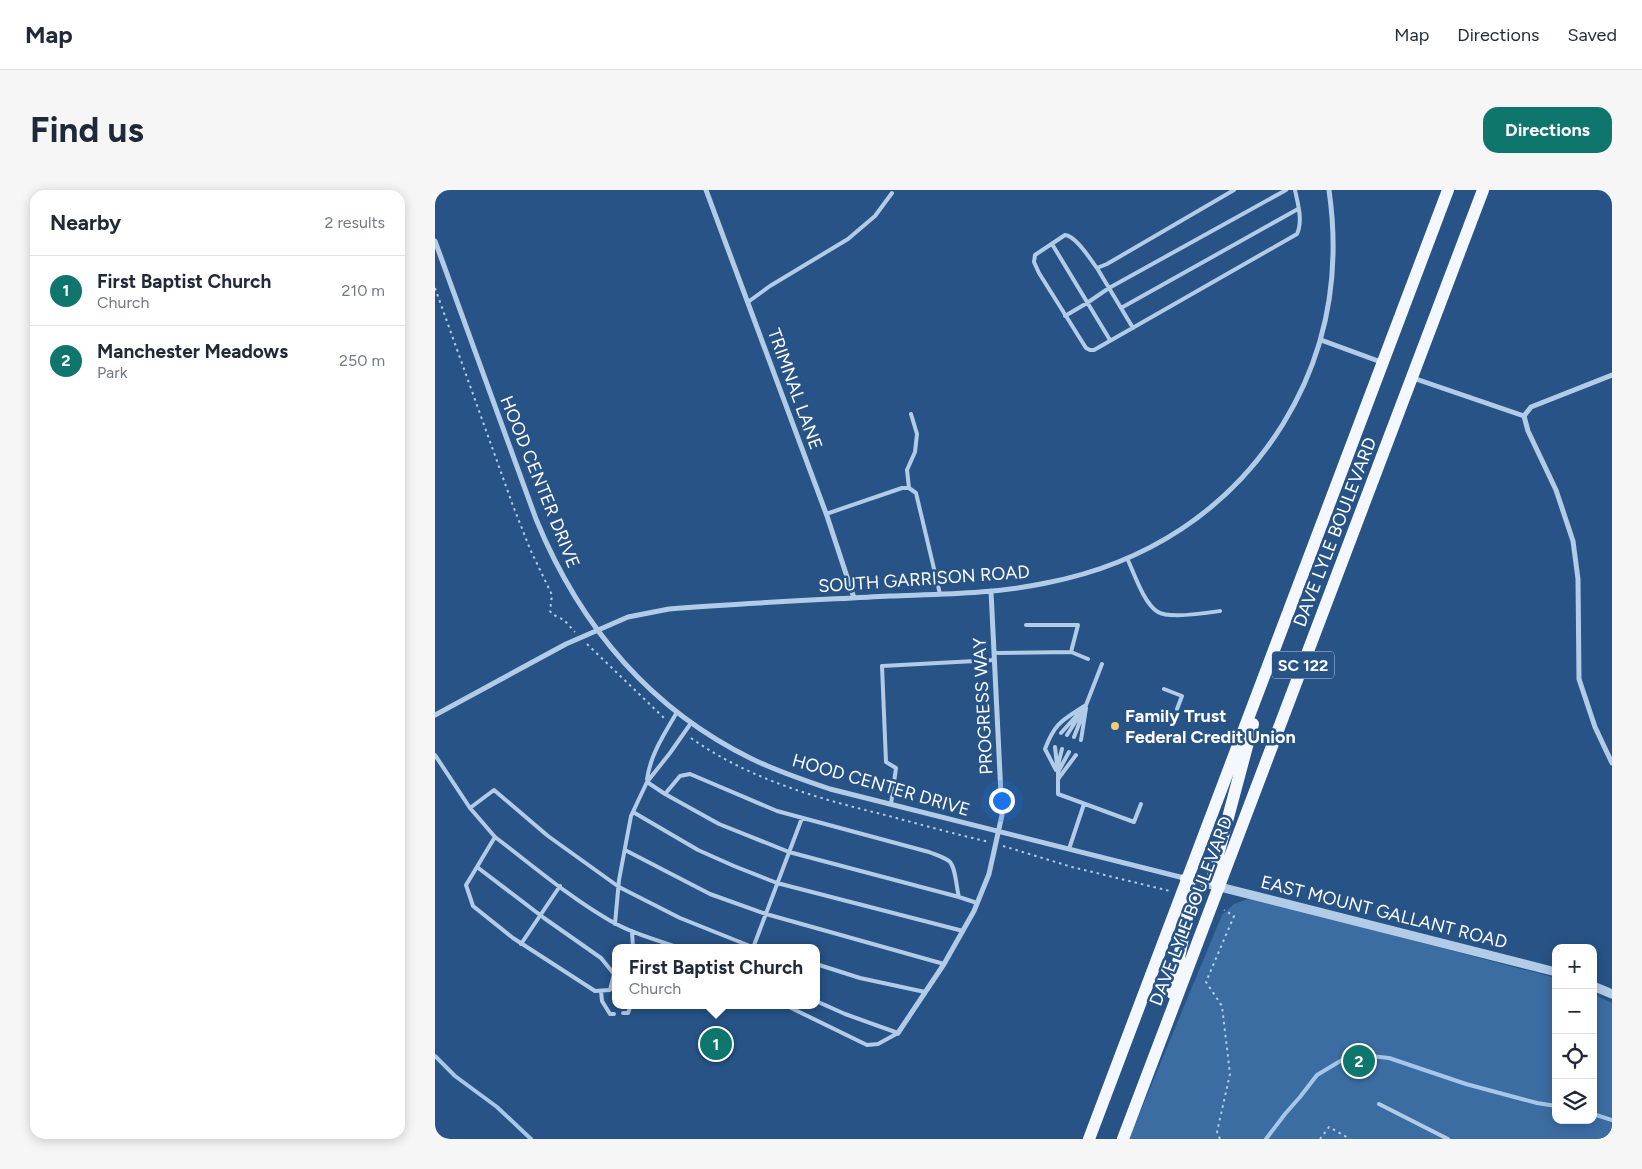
<!DOCTYPE html>
<html lang="en">
<head>
<meta charset="utf-8">
<style>
  :root { --surface:#fff; --page:#f6f6f7; --text:#1f2937; --muted:#747a83; --line:#e0e1e3; --accent:#0f766e }
  body { margin:0; font-family:Figtree,sans-serif; background:var(--page); color:var(--text) }
  .controls { position:absolute; right:15px; bottom:15px; display:grid; overflow:hidden; border-radius:10px; box-shadow:0 2px 12px #0003 }
  .controls button { width:45px; height:45px; display:grid; place-items:center; padding:0; border:0; border-bottom:1px solid var(--line); background:var(--surface); color:var(--text); font:25px sans-serif }
  .you { position:absolute; left:566px; top:610px; width:18px; height:18px; margin:-12px; border:4px solid #fff; border-radius:50%; background:#1a73e8; box-shadow:0 0 0 8px #1a73e833 }
  .badge { display:grid; place-items:center; width:32px; height:32px; border-radius:50%; background:var(--accent); color:#fff; font-size:16px; font-weight:700 }
  .pin { position:absolute; translate:-50% -50%; border:2px solid #fff; box-shadow:0 1px 5px #0006 }
  .popup { position:absolute; left:177px; top:754px; width:208px; height:65px; box-sizing:border-box; display:grid; place-content:center; border-radius:10px; background:var(--surface); filter:drop-shadow(0 1px 4px #0005); font-size:16px; white-space:nowrap; color:var(--muted) }
  .popup b { font-size:19px; color:var(--text) }
  .popup::after { content:''; position:absolute; left:50%; top:100%; margin-left:-10px; border:10px solid transparent; border-top-color:var(--surface) }
  .list { margin:0; padding:0; list-style:none }
  h2 { display:flex; justify-content:space-between; align-items:center; height:65px; margin:0; padding:0 20px; font-size:21px }
  h2 small { font-size:16px; font-weight:400; color:var(--muted) }
  .list li { display:grid; grid-template-columns:32px 1fr auto; gap:15px; align-items:center; box-sizing:border-box; height:70px; padding:0 20px; border-top:1px solid var(--line) }
  .list b { display:block; font-size:19px; white-space:nowrap }
  .list p { margin:0; font-size:16px; white-space:nowrap; color:var(--muted) }
  .list em { font-size:16px; font-style:normal; color:var(--muted) }
  .icon { flex:none; width:28px; height:28px; fill:none; stroke:currentColor; stroke-width:2; stroke-linecap:round; stroke-linejoin:round }
  .map { position:relative; flex:none; width:1177px; height:949px; overflow:hidden; border-radius:15px }
  header { display:flex; align-items:center; gap:30px; box-sizing:border-box; height:70px; padding:0 25px; background:var(--surface); border-bottom:1px solid var(--line) }
  header strong { font-size:24px }
  nav { display:flex; gap:28px; margin-inline-start:auto; font-size:18px }
  .intro { display:flex; align-items:center; justify-content:space-between; box-sizing:border-box; height:120px; padding:0 30px }
  h1 { margin:0; font-size:35px }
  .button { padding:12px 22px; border-radius:15px; background:var(--accent); color:#fff; font-size:18px; font-weight:700 }
  main { display:flex; gap:30px; padding:0 30px }
  aside { flex:1; background:var(--surface); border-radius:15px; box-shadow:0 2px 12px #0003 }
  .map>svg:first-child { display:block }
</style>
</head>
<body>
<header>
<strong>Map</strong>
<nav><a>Map</a><a>Directions</a><a>Saved</a></nav>
</header>
<div class="intro"><h1>Find us</h1><a class="button">Directions</a></div>
<main>
<aside>
<h2>Nearby<small>2 results</small></h2>
<ul class="list">
<li><span class="badge">1</span><div><b>First Baptist Church</b><p>Church</p></div><em>210 m</em></li>
<li><span class="badge">2</span><div><b>Manchester Meadows</b><p>Park</p></div><em>250 m</em></li>
</ul>
</aside>
<div class="map">
<svg width="1177" height="949" viewBox="0 0 1177 949">
  <rect width="100%" height="100%" fill="#275387"/>
  <path fill="#3b6da3" d="M816 708 1121 788V930H1158V804L1177 813V949H694L787 725 799 714Z"/>
  <g fill="none" stroke-linecap="round" stroke-linejoin="round">
    <path stroke="#a6c7e9" stroke-width="4" d="M0 866 20 886 62 917 96 949
      M1158 924 1177 930
      M831 949 850 924 865 907 882 885 917 864 954 868 1031 894 1102 913 1121 916"/>
    <path stroke="#b2cce8" stroke-width="2" stroke-dasharray="2.5 4" stroke-linecap="butt" d="M0 98 77 313 95 359 117 405 115 421 117 424 129 430 140 442
      M152 454 230 529
      M256 548C315 590 385 609 454 626 487 635 520 644 554 652
      M568 656 637 677 735 701
      M785 949 782 942 795 884 787 816 771 792 799 726 789 720
      M885 949 894 937 915 949"/>
    <path stroke="#b2cce8" stroke-width="4" d="M799 0 672 74 662 78C655 69 641 46 630 45L600 65 599 72 604 83 651 158 655 160H659L862 44C868 31 863 14 860 0
      M617 54 675 150
      M662 78 698 138
      M313 112 335 96 413 49 440 26 457 3
      M686 118 863 19
      M630 126 652 113 674 98 851 0
      M474 298 472 280 480 262 482 244 476 224
      M391 324 467 298H474L481 303 505 404
      M692 368C699 383 709 414 723 422 734 429 772 423 785 421
      M591 435H643L636 462
      M559 463 636 462 653 469
      M729 499 747 506 742 519
      M626 543 643 524
      M632 545 651 515 667 474
      M639 547 648 524
      M646 550 651 518
      M620 557 622 575
      M627 559 623 575V604L699 632 706 614
      M0 565 35 618 60 647C50 663 41 679 31 695L38 716 78 748 160 801 175 800 179 784 166 768 109 728 42 677
      M621 580 610 559C620 532 628 530 651 515
      M623 582 634 562
      M212 589C216 563 229 545 242 522
      M623 589 641 565
      M212 592 230 604 245 586 255 584 342 621 494 662C501 665 508 667 514 671 521 677 521 697 524 707L542 713
      M230 604 284 634 354 662 524 707
      M456 614 461 578 451 572 447 476 559 470
      M35 618 59 600 113 646 184 697 245 728 320 758
      M198 622 263 660 299 676 342 693 528 741
      M60 647C97 675 134 707 174 730 196 743 221 750 245 758
      M634 659 649 614
      M190 660 275 704 331 724 509 774
      M180 734 184 690 196 626 212 592 235 563 256 533
      M197 741 198 758
      M86 754 125 696
      M318 758 367 628
      M381 774 425 788 490 802
      M166 801 167 811 175 824H179
      M381 811 410 824 463 843
      M350 815 432 855 443 854 463 843
      M188 823H193L196 815
      M944 914 1013 949"/>
    <path stroke="#b2cce8" stroke-width="5" d="M271 0 392 326 419 408
      M0 51 101 329C144 434 213 518 317 569 342 581 368 590 395 599L769 693
      M886 150 946 172
      M978 188 1089 226
      M1089 226 1093 241 1121 300 1138 351 1143 389 1144 489 1160 537 1177 573
      M1089 226 1096 217 1177 185
      M0 525 131 454 193 427 234 419C307 413 381 410 455 406 507 404 559 404 611 393 710 374 794 321 848 234 893 161 906 84 894 0
      M463 843 509 774 539 721 554 684 567 625 556 401"/>
    <path stroke="#b2cce8" stroke-width="9" d="M769 693 1121 782
      M1158 796 1177 804"/>
    <path stroke="#f4f8fe" stroke-width="12" d="M784 697 778 687 779 680 818 534
      M737 803 757 702 751 689
      M654 949 1013 0
      M688 949 1048 0"/>
  </g>
  <circle fill="#f1cb77" stroke="#275387" stroke-width="2" cx="680" cy="536" r="5"/>
  <g text-anchor="middle" dominant-baseline="central" stroke-width="5" stroke-linejoin="round" paint-order="stroke">
    <rect fill="#275387" stroke="#becbdb" stroke-width="1" x="837" y="461.5" width="62" height="27" rx="4"/>
    <g font-size="16" font-weight="bold" fill="#fff">
      <text x="868" y="475">SC 122</text>
    </g>
    <g font-size="18" fill="#fff" stroke="#275387">
      <text transform="translate(360 199) rotate(70)">TRIMNAL LANE</text>
      <text transform="translate(105 292) rotate(68)">HOOD CENTER DRIVE</text>
      <text transform="translate(900 342) rotate(-69)">DAVE LYLE BOULEVARD</text>
      <text transform="translate(489 389) rotate(-4)">SOUTH GARRISON ROAD</text>
      <text transform="translate(548 516) rotate(-93)">PROGRESS WAY</text>
      <text transform="translate(446 595) rotate(16)">HOOD CENTER DRIVE</text>
      <text transform="translate(756 721) rotate(-69)">DAVE LYLE BOULEVARD</text>
      <text transform="translate(949 722) rotate(14)">EAST MOUNT GALLANT ROAD</text>
    </g>
    <g font-size="18" font-weight="bold" fill="#fff" stroke="#275387" text-anchor="start">
      <text x="690" y="526">Family Trust<tspan x="690" dy="21">Federal Credit Union</tspan></text>
    </g>
  </g>
</svg>
<div class="controls">
<button>+</button>
<button>−</button>
<button><svg class="icon" aria-label="locate" viewBox="0 0 24 24"><circle cx="12" cy="12" r="6"/><path d="M12 2v4M12 18v4M2 12h4M18 12h4"/></svg></button>
<button><svg class="icon" aria-label="layers" viewBox="0 0 24 24"><path d="M12 4l9 5-9 5-9-5zM3 14l9 5 9-5"/></svg></button>
</div>
<div class="you"></div>
<div class="pin badge" style="left:281px;top:854px">1</div>
<div class="popup"><b>First Baptist Church</b>Church</div>
<div class="pin badge" style="left:924px;top:871px">2</div>
</div>
</main>
</body>
</html>
